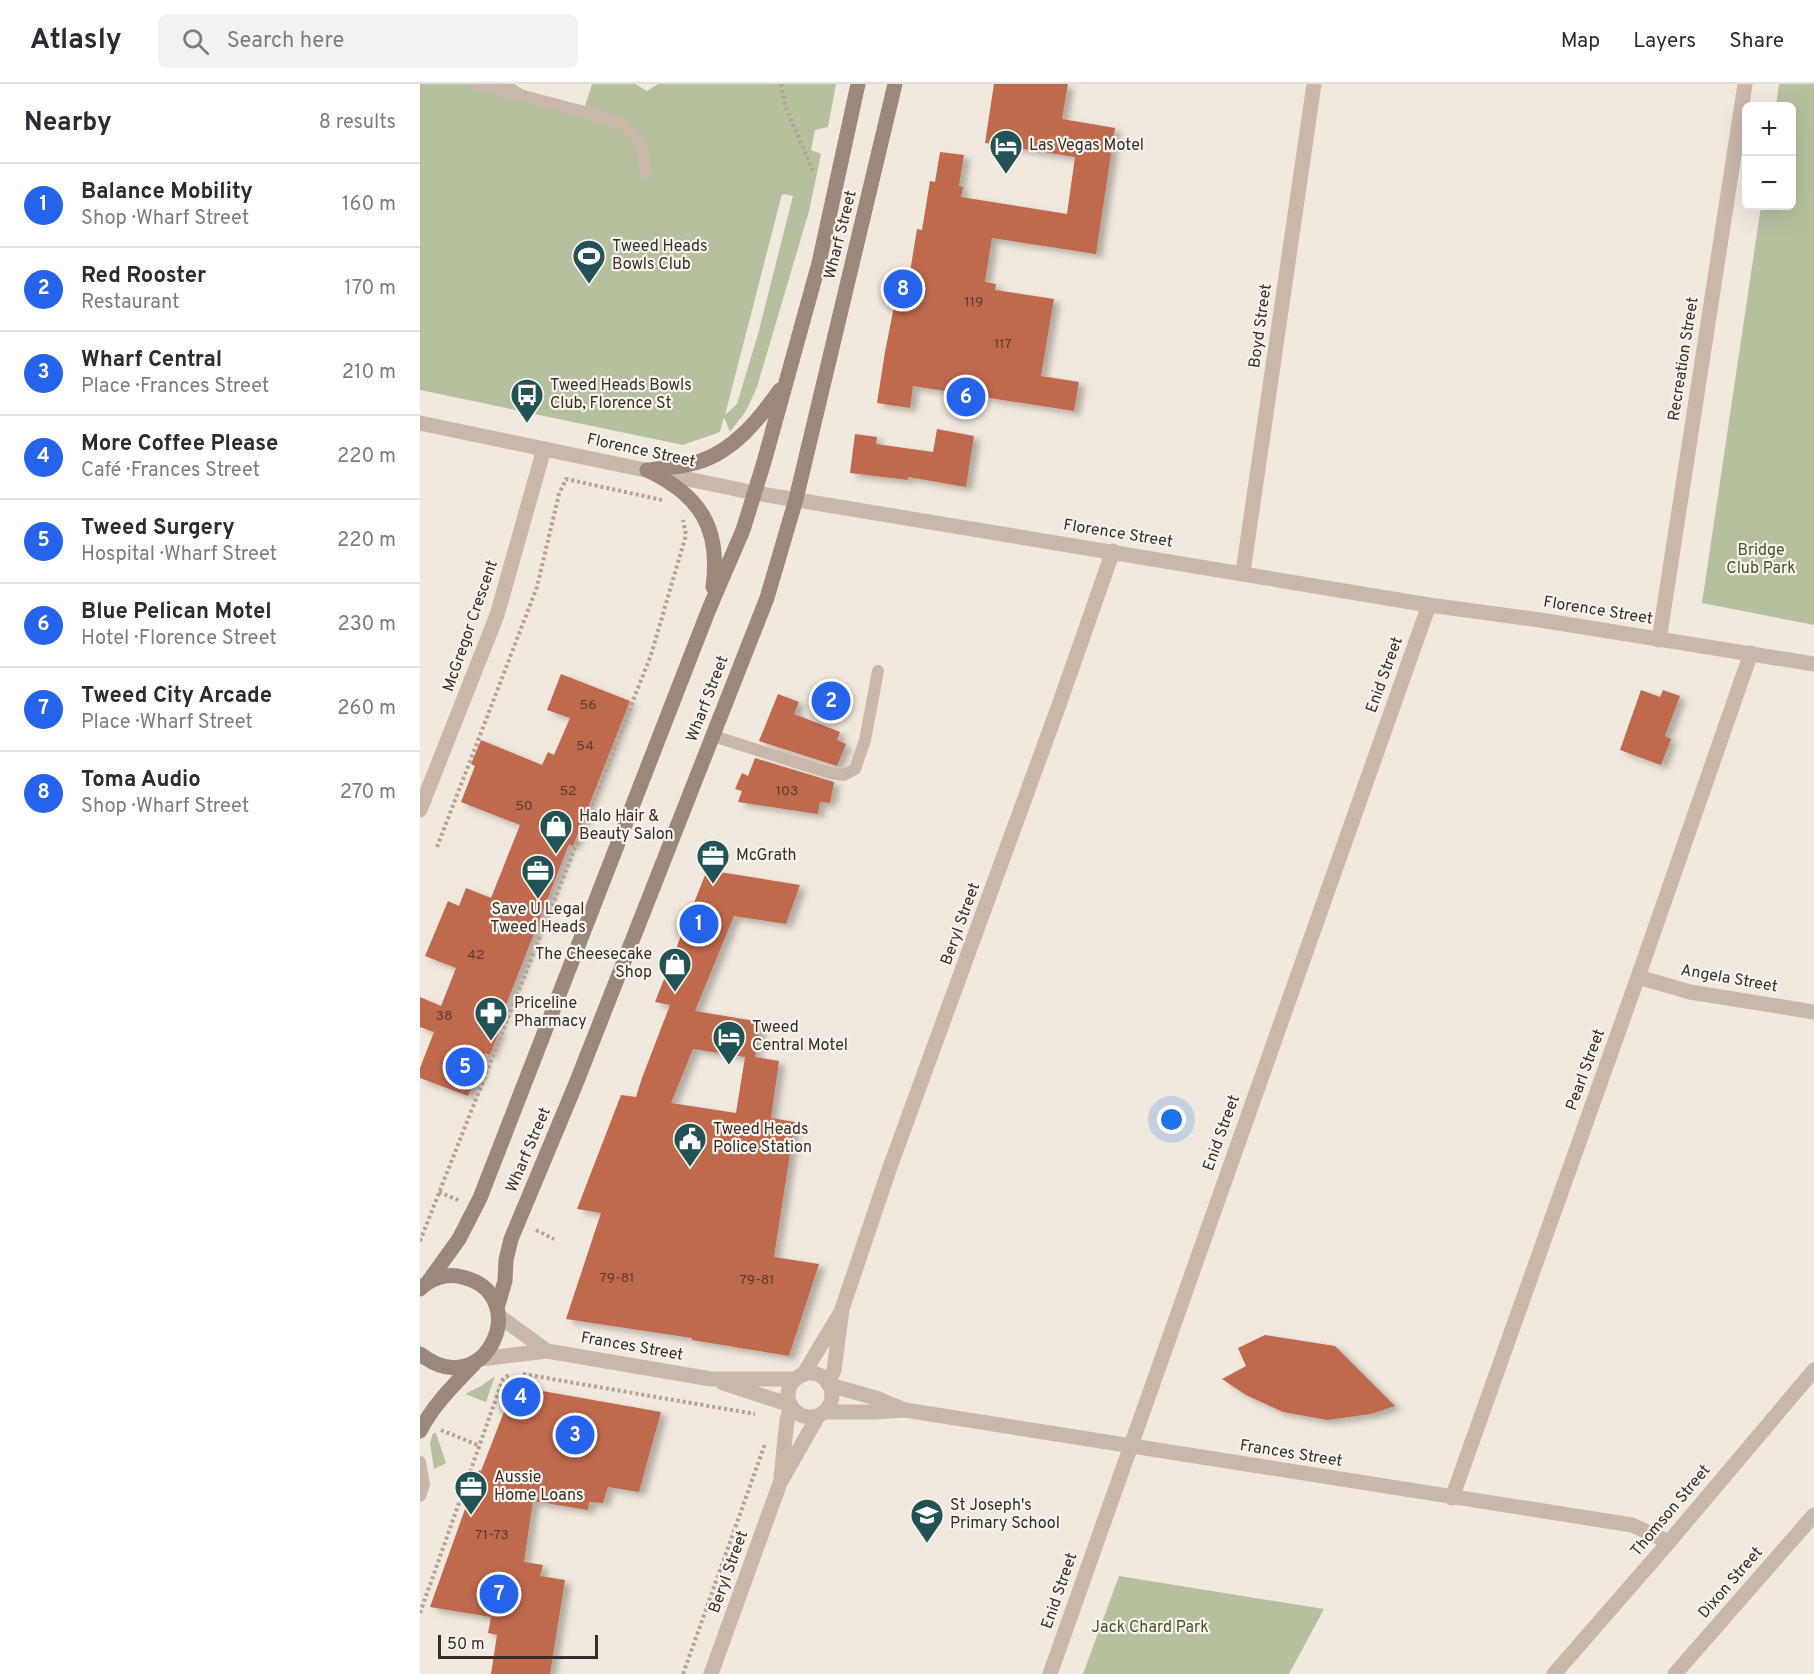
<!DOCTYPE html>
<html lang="en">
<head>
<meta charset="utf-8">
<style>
  :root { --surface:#fff; --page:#f2f2f3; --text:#2b2b33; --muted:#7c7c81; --line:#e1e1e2; --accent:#2563eb }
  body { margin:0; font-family:Overpass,sans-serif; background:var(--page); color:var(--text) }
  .controls { position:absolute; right:18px; top:18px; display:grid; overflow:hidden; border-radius:9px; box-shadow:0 6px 24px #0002 }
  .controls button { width:54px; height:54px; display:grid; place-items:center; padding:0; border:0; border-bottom:2px solid var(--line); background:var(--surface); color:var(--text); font:30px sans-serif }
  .scale { position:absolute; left:18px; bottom:15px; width:160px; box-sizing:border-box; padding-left:6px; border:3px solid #372e29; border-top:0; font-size:16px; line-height:21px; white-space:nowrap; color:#372e29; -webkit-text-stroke:4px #f9f2ea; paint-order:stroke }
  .you { position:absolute; left:752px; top:1036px; width:21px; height:21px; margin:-15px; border:4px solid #fff; border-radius:50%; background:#1a73e8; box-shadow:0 0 0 9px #1a73e833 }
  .badge { display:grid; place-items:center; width:39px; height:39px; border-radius:50%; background:var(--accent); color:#fff; font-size:20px; font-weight:700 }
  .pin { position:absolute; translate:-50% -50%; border:3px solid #fff; box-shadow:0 2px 6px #0006 }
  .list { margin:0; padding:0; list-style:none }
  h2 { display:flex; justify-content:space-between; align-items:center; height:78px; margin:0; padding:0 24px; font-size:26px }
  h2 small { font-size:20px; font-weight:400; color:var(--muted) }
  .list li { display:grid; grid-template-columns:39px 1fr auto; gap:18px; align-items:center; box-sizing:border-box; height:84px; padding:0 24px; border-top:2px solid var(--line) }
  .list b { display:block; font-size:22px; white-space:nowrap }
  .list p { margin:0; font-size:20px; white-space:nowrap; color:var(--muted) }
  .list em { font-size:20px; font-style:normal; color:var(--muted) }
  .icon { flex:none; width:33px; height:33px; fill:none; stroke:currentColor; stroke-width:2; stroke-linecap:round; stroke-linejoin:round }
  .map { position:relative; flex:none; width:1394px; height:1590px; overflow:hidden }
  header { display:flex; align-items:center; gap:36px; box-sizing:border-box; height:84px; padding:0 30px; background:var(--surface); border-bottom:2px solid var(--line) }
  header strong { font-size:28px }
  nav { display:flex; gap:33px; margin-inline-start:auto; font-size:21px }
  .search { width:420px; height:54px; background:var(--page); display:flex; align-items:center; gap:15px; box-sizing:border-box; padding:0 21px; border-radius:9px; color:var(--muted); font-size:22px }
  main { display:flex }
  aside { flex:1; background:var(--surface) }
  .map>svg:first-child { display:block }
</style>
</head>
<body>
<header>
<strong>Atlasly</strong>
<div class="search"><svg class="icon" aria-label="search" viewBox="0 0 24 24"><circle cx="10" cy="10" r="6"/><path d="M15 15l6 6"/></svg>Search here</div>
<nav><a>Map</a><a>Layers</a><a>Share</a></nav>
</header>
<main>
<aside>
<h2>Nearby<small>8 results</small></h2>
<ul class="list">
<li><span class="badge">1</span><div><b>Balance Mobility</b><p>Shop · Wharf Street</p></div><em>160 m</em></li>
<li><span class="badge">2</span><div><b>Red Rooster</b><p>Restaurant</p></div><em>170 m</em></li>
<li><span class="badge">3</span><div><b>Wharf Central</b><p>Place · Frances Street</p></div><em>210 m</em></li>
<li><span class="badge">4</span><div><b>More Coffee Please</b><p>Café · Frances Street</p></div><em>220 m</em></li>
<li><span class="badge">5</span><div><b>Tweed Surgery</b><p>Hospital · Wharf Street</p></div><em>220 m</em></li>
<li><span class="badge">6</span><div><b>Blue Pelican Motel</b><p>Hotel · Florence Street</p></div><em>230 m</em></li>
<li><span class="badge">7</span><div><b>Tweed City Arcade</b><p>Place · Wharf Street</p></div><em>260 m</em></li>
<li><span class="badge">8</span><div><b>Toma Audio</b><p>Shop · Wharf Street</p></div><em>270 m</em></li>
</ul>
</aside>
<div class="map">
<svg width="1394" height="1590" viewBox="0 0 1394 1590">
  <defs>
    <filter id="shadow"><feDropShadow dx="6" dy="4" stdDeviation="3" flood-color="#0004"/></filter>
  </defs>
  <rect width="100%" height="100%" fill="#f1e8de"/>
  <path fill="#b5c09f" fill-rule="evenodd" d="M0 0H94L110 10 165 22 172 0H215L227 7 238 0H416L408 43 395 46 391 66 401 70 389 127 337 303 326 327 310 348 304 333 300 348 263 361 0 306ZM362 110 373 112 338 250 317 320 305 331Z
    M1359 0H1394V541L1282 519 1341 122H1372V22H1356Z
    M75 1292 66 1318 45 1310 61 1302Z
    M13 1349H16L26 1379 14 1385 10 1359Z
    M699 1492 904 1525 869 1590H663Z"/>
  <path fill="#bf694e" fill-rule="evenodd" filter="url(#shadow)" d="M574 0H648L642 35 695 44 676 170 572 154 565 198 576 200 575 206 634 215 621 292 659 298 654 327 493 302 490 324 457 319 465 268 481 187 490 188 497 145 502 146 510 97 515 98 520 68 544 71 539 102 543 103 541 113 647 130 655 73 565 59Z
    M517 345 554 352 546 403 488 393V396L430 389 435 350 457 353 456 360 513 368Z
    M141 590 210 617 153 762 149 760 77 944 80 946 70 971 65 969 48 1012 0 994V984L14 948 0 943V913L21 922 36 884 5 872 28 817 39 822 46 804 71 814 100 741 41 718 55 682 51 680 61 656 122 681 128 668 134 671 150 634 127 626Z
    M1221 606 1240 613 1243 606 1260 612 1245 652 1251 655 1241 681 1200 666Z
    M358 610 379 618 374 630 420 648 417 656 426 660 417 682 339 657Z
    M335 674 414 698 410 719 400 718 398 730 318 718 322 707 315 705 322 689 328 692Z
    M287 786 380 801 366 840 314 832 275 927 341 938 335 973 359 977 351 1034 375 1038 354 1173 399 1180 369 1272 272 1256V1254L146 1235 181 1129 157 1125 201 1011 216 1013 222 994 250 921 235 918ZM273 965 325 973 316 1029 251 1019Z
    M845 1251 915 1262 975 1322 951 1330 907 1336 863 1328 826 1311 802 1295 826 1282 818 1264Z
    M94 1302 241 1328 219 1408 188 1403 183 1419 169 1418 168 1426 113 1417 104 1478 123 1481 120 1492 145 1496 130 1590H71L77 1551 68 1549 71 1533 10 1523 59 1386 61 1387Z"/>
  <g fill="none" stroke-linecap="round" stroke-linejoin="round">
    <path stroke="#b5a295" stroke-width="4" stroke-dasharray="3 3" stroke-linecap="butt" d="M361 0 365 22 394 89
      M17 763 117 503 139 410 146 395 242 416
      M19 1108 38 1116
      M116 1146 134 1155
      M0 1157 231 571 266 451 263 436
      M103 1290 335 1330
      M21 1346 60 1362
      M0 1529 83 1295 90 1290
      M263 1590 345 1360"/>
    <path stroke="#c9b8aa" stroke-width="12" d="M58 0 183 33C214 44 223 55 226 88
      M293 652 410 689 424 691 435 685 445 656 458 587
      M0 1378 4 1400 0 1412"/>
    <path stroke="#c9b8aa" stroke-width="15" d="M823 488 894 0
      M1239 556 1325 0
      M0 726 77 531 124 365
      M1218 893 1270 908 1394 928
      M79 1232 127 1267
      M60 1275 127 1267 291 1295H376
      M368 1311a22 22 0 1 1 44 0a22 22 0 1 1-44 0Z
      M383 1291 419 1231
      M303 1299 371 1321
      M408 1300 414 1286 422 1225 470 1083 639 621 693 467
      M409 1301 456 1314 482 1325
      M404 1328H454L485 1326 1212 1441 1249 1458
      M361 1393 367 1336 371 1322
      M1032 1414 1218 893 1331 569
      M291 1590 360 1399 398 1332
      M630 1590 1009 521
      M1134 1590 1249 1458 1394 1286
      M1255 1590 1394 1431"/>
    <path stroke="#c9b8aa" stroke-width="15" d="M0 339 335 409 1009 521 1120 536 1394 580"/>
    <path stroke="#9c877c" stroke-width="15" d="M227 386C244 384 262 383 278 378 314 367 339 335 360 306
      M227 386C280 411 301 444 293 503
      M8 1198 39 1155 60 1114 289 525 323 446 344 378 399 179 438 0
      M0 1205C11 1194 27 1189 42 1193 115 1210 66 1322 0 1270
      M77 1224 85 1197 86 1176 91 1155 155 1002 347 514 376 415 475 0
      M0 1347C13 1321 34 1301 54 1280"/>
  </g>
  <defs>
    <g id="hotel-pin" transform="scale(1.725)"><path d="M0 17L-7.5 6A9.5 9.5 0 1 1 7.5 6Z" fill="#215356" stroke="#f9f2ea"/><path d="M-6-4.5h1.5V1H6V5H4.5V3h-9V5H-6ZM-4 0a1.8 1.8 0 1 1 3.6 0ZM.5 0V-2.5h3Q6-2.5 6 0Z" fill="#fff"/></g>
    <g id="stadium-pin" transform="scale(1.725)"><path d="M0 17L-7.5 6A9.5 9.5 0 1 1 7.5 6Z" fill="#215356" stroke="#f9f2ea"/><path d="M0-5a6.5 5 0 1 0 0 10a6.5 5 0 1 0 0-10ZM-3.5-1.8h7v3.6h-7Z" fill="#fff"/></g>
    <g id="bus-pin" transform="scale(1.725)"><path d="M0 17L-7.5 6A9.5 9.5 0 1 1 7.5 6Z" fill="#215356" stroke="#f9f2ea"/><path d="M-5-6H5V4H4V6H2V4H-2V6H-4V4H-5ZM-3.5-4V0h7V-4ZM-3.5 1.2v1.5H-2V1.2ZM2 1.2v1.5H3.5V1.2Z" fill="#fff"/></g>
    <g id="shop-pin" transform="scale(1.725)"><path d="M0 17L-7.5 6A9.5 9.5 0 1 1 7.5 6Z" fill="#215356" stroke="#f9f2ea"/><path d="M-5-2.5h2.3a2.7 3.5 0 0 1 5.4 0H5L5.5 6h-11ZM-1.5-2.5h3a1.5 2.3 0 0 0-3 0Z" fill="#fff"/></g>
    <g id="office-pin" transform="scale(1.725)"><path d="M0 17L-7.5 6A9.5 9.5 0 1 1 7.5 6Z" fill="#215356" stroke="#f9f2ea"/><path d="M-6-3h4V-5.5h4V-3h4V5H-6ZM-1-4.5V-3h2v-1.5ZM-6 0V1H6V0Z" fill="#fff"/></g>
    <g id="pharmacy-pin" transform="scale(1.725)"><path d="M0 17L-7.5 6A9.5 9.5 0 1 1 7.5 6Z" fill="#215356" stroke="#f9f2ea"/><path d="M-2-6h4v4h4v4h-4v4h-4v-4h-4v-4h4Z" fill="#fff"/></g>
    <g id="civic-pin" transform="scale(1.725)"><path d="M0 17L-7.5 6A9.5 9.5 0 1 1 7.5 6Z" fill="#215356" stroke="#f9f2ea"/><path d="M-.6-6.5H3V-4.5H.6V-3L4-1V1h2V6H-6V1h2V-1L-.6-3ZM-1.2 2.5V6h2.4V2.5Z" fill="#fff"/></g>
    <g id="school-pin" transform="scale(1.725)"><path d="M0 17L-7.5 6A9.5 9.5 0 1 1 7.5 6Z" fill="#215356" stroke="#f9f2ea"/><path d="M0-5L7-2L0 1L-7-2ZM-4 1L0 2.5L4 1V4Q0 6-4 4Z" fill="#fff"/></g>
  </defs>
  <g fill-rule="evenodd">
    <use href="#hotel-pin" x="586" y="62"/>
    <use href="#stadium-pin" x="169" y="172"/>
    <use href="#bus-pin" x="107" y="311"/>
    <use href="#shop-pin" x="136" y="742"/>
    <use href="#office-pin" x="293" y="772"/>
    <use href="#office-pin" x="118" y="787"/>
    <use href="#shop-pin" x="255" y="880"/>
    <use href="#pharmacy-pin" x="71" y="929"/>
    <use href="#hotel-pin" x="309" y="953"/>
    <use href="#civic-pin" x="270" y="1055"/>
    <use href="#office-pin" x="51" y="1403"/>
    <use href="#school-pin" x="507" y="1431"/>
  </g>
  <g text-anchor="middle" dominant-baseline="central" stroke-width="4.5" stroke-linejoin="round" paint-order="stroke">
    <g font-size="14" fill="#593d32">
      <text x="554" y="218">119</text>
      <text x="583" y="260">117</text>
      <text x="168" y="621">56</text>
      <text x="165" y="662">54</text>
      <text x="148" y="707">52</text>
      <text x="367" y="707">103</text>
      <text x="104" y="722">50</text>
      <text x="56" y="871">42</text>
      <text x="24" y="932">38</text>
      <text x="197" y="1194">79-81</text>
      <text x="337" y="1196">79-81</text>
      <text x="72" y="1451">71-73</text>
    </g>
    <g font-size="16" fill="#372e29" stroke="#f9f2ea" text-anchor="start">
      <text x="609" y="62">Las Vegas Motel</text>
      <text x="192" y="163">Tweed Heads<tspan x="192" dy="18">Bowls Club</tspan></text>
      <text x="130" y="302">Tweed Heads Bowls<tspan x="130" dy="18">Club, Florence St</tspan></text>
      <text x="159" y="733">Halo Hair &amp;<tspan x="159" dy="18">Beauty Salon</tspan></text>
      <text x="316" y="772">McGrath</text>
      <text x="118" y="826" text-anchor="middle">Save U Legal<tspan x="118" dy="18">Tweed Heads</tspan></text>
      <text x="232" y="871" text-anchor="end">The Cheesecake<tspan x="232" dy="18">Shop</tspan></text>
      <text x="94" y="920">Priceline<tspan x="94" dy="18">Pharmacy</tspan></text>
      <text x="332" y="944">Tweed<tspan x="332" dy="18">Central Motel</tspan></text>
      <text x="293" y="1046">Tweed Heads<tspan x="293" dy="18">Police Station</tspan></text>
      <text x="74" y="1394">Aussie<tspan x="74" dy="18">Home Loans</tspan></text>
      <text x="530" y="1422">St Joseph's<tspan x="530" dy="18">Primary School</tspan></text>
    </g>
    <g font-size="16" fill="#372e29" stroke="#f9f2ea">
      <text transform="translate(421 151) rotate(-76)">Wharf Street</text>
      <text transform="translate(841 242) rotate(-82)">Boyd Street</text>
      <text transform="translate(1264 275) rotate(-81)">Recreation Street</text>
      <text transform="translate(221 367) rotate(12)">Florence Street</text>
      <text transform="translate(698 450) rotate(9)">Florence Street</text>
      <text transform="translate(1178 527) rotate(9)">Florence Street</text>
      <text transform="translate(51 542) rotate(-71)">McGregor Crescent</text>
      <text transform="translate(965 591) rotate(-70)">Enid Street</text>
      <text transform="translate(288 615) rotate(-69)">Wharf Street</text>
      <text transform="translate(541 840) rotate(-70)">Beryl Street</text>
      <text transform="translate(1309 895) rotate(10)">Angela Street</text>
      <text transform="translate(1166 986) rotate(-70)">Pearl Street</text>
      <text transform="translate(802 1049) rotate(-70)">Enid Street</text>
      <text transform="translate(109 1066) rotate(-67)">Wharf Street</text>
      <text transform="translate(212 1263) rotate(10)">Frances Street</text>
      <text transform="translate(871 1370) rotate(9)">Frances Street</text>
      <text transform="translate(1251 1427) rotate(-50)">Thomson Street</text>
      <text transform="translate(309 1488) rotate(-70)">Beryl Street</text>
      <text transform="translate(1311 1499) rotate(-49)">Dixon Street</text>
      <text transform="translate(640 1507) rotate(-71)">Enid Street</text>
    </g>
    <g font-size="16" fill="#46542e" stroke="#f9f2ea">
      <text x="1341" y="467">Bridge<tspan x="1341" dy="18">Club Park</tspan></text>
      <text x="730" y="1544">Jack Chard Park</text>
    </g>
  </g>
</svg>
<div class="controls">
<button>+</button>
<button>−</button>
</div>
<div class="scale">50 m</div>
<div class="you"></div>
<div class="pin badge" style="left:279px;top:840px">1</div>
<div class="pin badge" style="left:411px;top:617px">2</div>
<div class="pin badge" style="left:155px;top:1351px">3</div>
<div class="pin badge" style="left:101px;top:1313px">4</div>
<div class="pin badge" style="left:45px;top:983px">5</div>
<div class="pin badge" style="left:546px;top:313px">6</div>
<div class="pin badge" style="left:79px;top:1510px">7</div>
<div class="pin badge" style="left:483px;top:205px">8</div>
</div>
</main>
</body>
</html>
